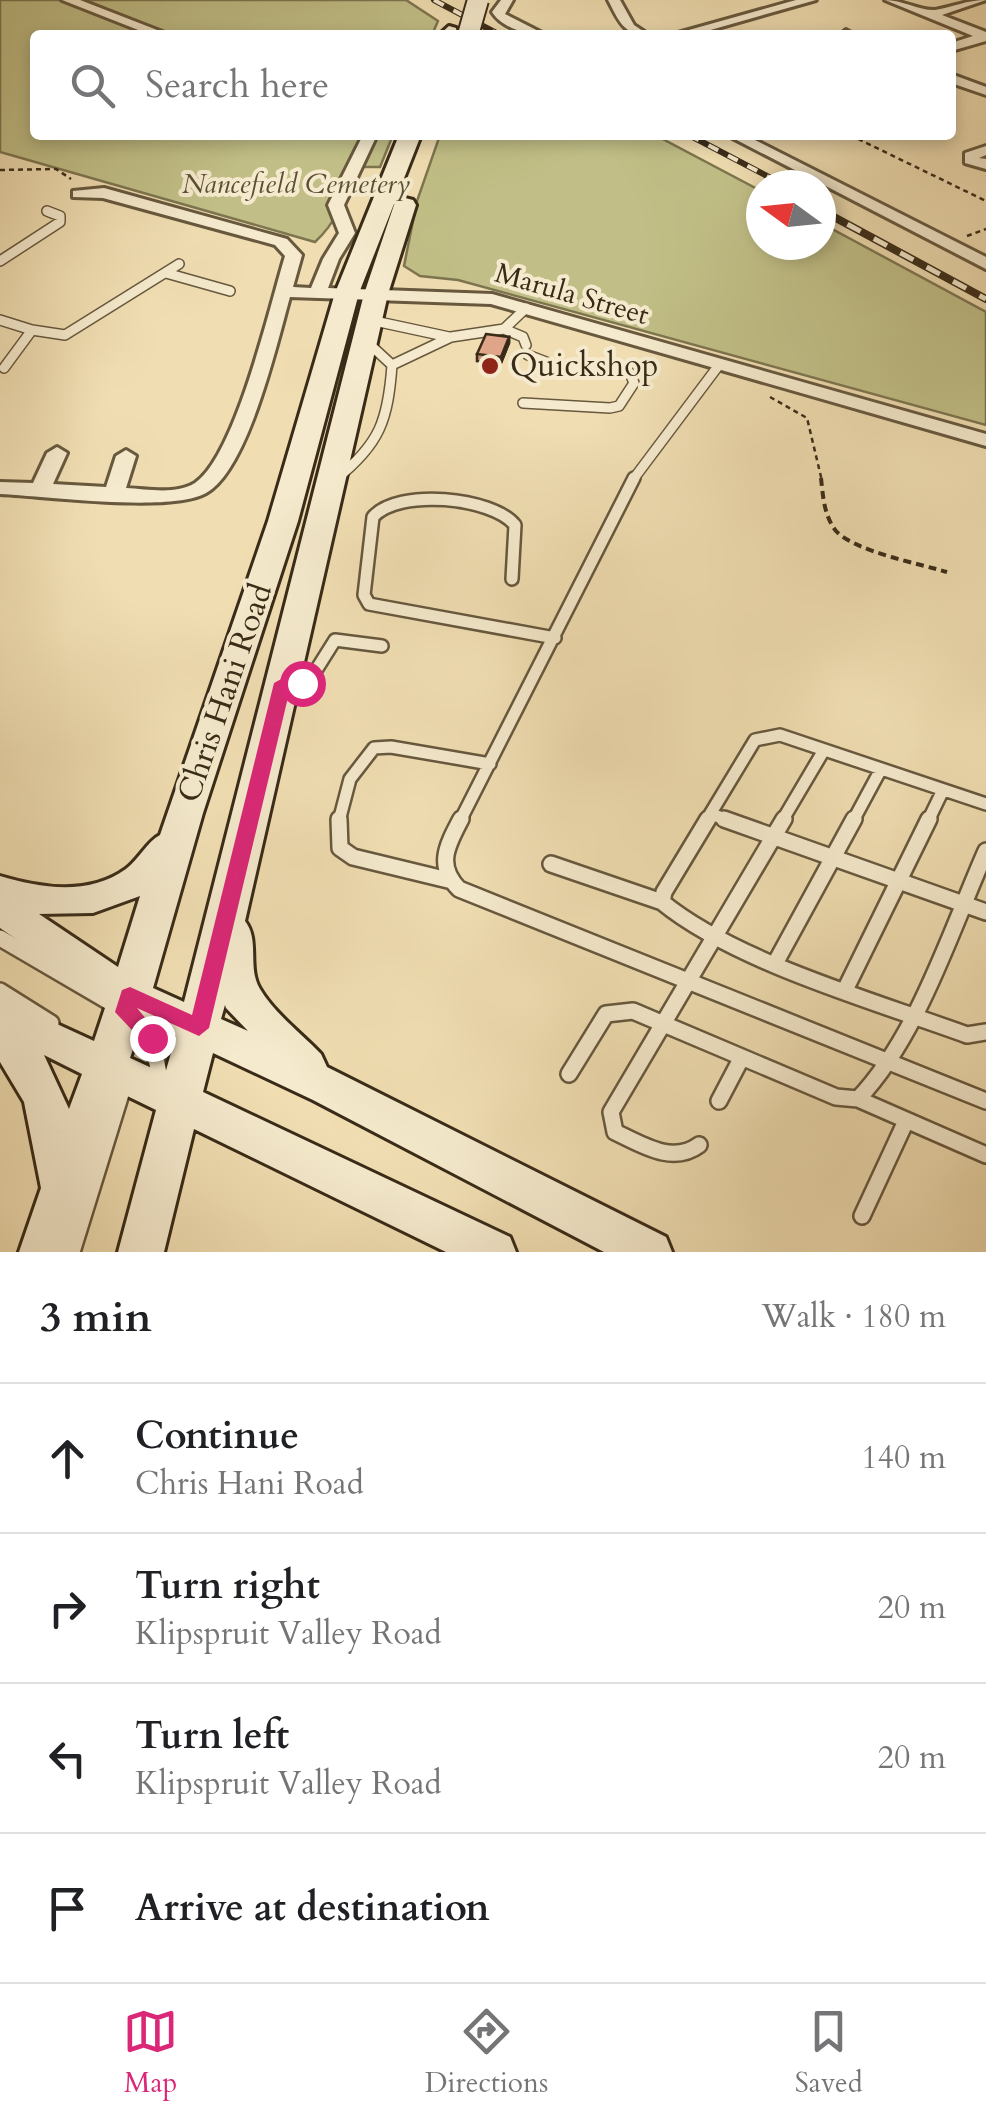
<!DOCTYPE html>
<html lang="en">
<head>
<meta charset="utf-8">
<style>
  :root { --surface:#fff; --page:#f2f2f2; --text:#202124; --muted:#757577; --line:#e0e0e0; --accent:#db2777 }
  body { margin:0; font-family:Cardo,serif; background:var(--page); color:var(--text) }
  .compass { position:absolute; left:746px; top:170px; width:90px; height:90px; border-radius:50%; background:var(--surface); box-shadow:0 5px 15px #0003; rotate:285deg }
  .stop { position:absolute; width:30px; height:30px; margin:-22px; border:8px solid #db2777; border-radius:50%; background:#fff }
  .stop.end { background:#db2777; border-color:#fff; box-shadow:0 2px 10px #0008 }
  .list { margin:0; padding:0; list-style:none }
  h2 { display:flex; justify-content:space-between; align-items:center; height:130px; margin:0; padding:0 40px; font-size:42px }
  h2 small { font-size:32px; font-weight:400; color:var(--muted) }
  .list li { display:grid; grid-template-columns:65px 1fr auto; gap:30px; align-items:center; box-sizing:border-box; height:150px; padding:0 40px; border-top:2px solid var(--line) }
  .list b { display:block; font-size:38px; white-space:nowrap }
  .list p { margin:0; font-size:32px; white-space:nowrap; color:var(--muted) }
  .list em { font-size:32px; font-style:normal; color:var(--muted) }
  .icon { flex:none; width:55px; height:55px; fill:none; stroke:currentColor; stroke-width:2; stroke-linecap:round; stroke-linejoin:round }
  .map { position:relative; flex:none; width:986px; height:1252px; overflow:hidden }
  .search { position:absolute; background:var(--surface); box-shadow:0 5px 15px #0003; left:30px; right:30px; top:30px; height:110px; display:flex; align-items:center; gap:25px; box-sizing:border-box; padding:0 35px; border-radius:10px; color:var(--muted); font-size:38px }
  .sheet { height:730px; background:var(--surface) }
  nav { display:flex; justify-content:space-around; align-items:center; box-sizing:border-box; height:140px; border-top:2px solid var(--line); background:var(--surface); font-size:28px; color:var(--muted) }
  nav a { display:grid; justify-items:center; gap:5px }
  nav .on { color:var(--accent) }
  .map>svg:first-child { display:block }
</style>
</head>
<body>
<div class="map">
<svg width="986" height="1252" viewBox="0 0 986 1252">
  <rect width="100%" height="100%" fill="#f0deb2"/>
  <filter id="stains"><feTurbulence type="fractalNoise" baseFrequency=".002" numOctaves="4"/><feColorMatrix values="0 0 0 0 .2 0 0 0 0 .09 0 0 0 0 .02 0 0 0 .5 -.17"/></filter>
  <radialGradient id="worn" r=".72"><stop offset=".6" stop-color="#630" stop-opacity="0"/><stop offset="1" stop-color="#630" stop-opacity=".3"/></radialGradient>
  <path fill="#c1bf87" stroke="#7d7550" stroke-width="2.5" d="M0 0H406L438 21 432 35H35V135H393L380 167H358C347 195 337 222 315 242L0 152Z
    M440 135H655L761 191V245H821V223L986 312V425L458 280 420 276 404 266 417 201Z"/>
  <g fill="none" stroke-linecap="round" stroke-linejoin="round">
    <g stroke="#67583e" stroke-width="11">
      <path id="lane-far3" d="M47 211 51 213"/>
    </g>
    <g stroke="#67583e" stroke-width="12">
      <path id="lane-far2" d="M0 261 60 222V216L47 211
        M166 273 230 291
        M0 320 32 330 4 368
        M370 320 449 337
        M504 329 523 337 526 345
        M32 330 65 335 179 264
        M392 365 451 337 504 329 526 308
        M523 403 610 408 619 406 634 383 630 373 621 370 559 367 528 355
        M336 479C380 444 388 420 392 365L365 340
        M632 481 719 365"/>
    </g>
    <g stroke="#67583e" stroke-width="16">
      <path id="lane-far1" d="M512 579 515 525C492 497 398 488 373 517L364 595 369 604 555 638
        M287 683 313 675 335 640 382 646
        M711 814 731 821
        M339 821 350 779 374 748 391 747 490 764
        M460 821 634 478
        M706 821 755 740 780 735 986 804
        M782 821 824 750
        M853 821 881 769
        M928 821 943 790"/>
    </g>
    <g stroke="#67583e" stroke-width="20">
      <path id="lane" d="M339 819 340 848 353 857 448 880
        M461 819C448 844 435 865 459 889L986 1101
        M708 819 664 892 662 902C735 962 877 1002 967 1035L986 1032
        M724 819 986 912
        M551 864 662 902
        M0 938 113 1004
        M777 960 854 819
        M846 988 929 819
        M0 991 51 1023
        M132 1017 152 1038 161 1084
        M569 1074 606 1014 633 1011 836 1097 858 1099C918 1036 951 930 986 851
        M858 1099 986 1155
        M719 1101 741 1059
        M699 1145C672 1165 641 1144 615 1132L611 1112 784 819
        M862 1216 906 1121
        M72 1252 125 1081"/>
    </g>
    <g stroke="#67583e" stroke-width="6">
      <path id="street" d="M62 0H80L170 35H151Z
        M501 0H513L505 14 546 35C527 35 502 28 492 12Z
        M608 0H620L634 25 649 35C623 35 619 21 608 0Z
        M796 0H816L693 35H671Z
        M885 0C902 0 921 11 935 10 953 7 967 0 986 0L942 15 986 32V41L951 51V43L973 36Z
        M846 30 855 35H840Z
        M951 74 986 87V95L951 83Z
        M363 135H377L344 205 355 233 339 259 328 288 492 294 986 434V446L491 304 290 297C277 343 248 470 206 493 171 513 45 496 0 494V482L33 483 47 453 57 447 67 453 53 484 106 487 116 456 126 450 136 456 126 488C147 489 176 495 195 483 236 455 270 305 285 256L275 245 103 198 73 197V191L104 188 287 239 302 255 293 287 311 288 323 259 339 233 328 205Z
        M727 135H745L986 257V269Z
        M986 146V155L979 158 986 159V169L965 163V153Z"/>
    </g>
    <g stroke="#392b18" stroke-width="6">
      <path id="secondary" d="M449 26 456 28 457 35H439Z
        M399 135H421L359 293 298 521 203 813 153 988 184 1002 364 294 394 205 405 198 413 200 416 205 388 294 245 921C260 940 247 968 260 989 274 1013 302 1034 321 1054L327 1067 666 1237 672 1252H604L313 1100 213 1053 203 1092 510 1237 516 1252H446L194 1129 164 1252H118L156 1110 119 1092 65 1252H19L41 1188 24 1102 0 1062V998L94 1041 107 1002 0 928V876C40 888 89 896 126 869 139 859 147 842 160 835L268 521 335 293ZM140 896 118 967 39 914 93 913ZM225 1005 226 1008 248 1031 221 1019ZM143 1020 176 1035 165 1074 130 1058ZM44 1055 82 1074 69 1109Z"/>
    </g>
    <path stroke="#392b18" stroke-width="2.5" stroke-dasharray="5 4" stroke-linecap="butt" d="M850 135 986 201
      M0 170 56 169 71 179
      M967 236 986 229
      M770 397 807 418 822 481"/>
    <path stroke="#392b18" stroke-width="4" stroke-dasharray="8 5" stroke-linecap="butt" d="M821 478C823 496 824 516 836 531 854 551 920 564 947 572"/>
    <use href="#lane-far3" stroke="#f5eacd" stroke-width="8"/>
    <use href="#lane-far2" stroke="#f5eacd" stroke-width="9"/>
    <use href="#lane-far1" stroke="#f5eacd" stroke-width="11"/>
    <use href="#lane" stroke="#f5eacd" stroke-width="15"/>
    <use href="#street" fill="#f5eacd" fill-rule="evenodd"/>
    <use href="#secondary" fill="#f5eacd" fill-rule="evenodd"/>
    <g stroke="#392b18" stroke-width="6">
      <path id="rail-far1" d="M434 0 500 35
        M689 135 784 185
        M821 210 826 213"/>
    </g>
    <g stroke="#392b18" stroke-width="8">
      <path id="rail" d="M821 210 986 299"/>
    </g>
    <use href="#rail-far1" stroke="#f5eacd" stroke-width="4" stroke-dasharray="11" stroke-linecap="butt"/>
    <use href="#rail" stroke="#f5eacd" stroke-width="5" stroke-dasharray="15" stroke-linecap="butt"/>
    <g stroke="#392b18" stroke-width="24" stroke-linecap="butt">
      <path id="secondary-bridge" d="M468 35 478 0"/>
    </g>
    <use href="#secondary-bridge" stroke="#f5eacd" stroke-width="20"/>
  </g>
  <path fill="#c18e75" stroke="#392b18" stroke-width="2.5" d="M509 337V343L501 363 477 361V354Z"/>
  <path fill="#9d745f" stroke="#392b18" stroke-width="2.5" d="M509 337V343L501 363V357Z"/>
  <path fill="#e0a588" stroke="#392b18" stroke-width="2.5" d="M486 334 509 337 501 357 477 354Z"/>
  <path fill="#db2777" d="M302 677 310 683 308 687 290 689 209 1028 199 1036 137 1008 162 1038 159 1044H145L115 1012 122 990 130 987 192 1015 274 683 283 678Z"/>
  <circle fill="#8f2418" stroke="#f5eacd" stroke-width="4" cx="490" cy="366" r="10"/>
  <g text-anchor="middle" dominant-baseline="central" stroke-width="8" stroke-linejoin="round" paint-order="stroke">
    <g font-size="28" font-style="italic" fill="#5b5034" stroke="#f5eacd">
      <text x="296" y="184">Nancefield Cemetery</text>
    </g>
    <g font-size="28" fill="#392b18" stroke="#f5eacd">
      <text transform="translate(572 294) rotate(16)">Marula Street</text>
    </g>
    <g font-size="32" fill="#392b18" stroke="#f5eacd" text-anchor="start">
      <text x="510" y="366">Quickshop</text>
    </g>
    <g font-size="32" fill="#392b18" stroke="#f5eacd">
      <text transform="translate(225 693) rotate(-71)">Chris Hani Road</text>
    </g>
  </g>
  <rect width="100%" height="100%" filter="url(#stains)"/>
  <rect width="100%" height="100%" fill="url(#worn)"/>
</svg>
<svg class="compass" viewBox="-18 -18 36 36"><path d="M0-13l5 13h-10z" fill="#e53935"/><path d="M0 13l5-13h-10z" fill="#757577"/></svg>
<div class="stop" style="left:302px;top:683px"></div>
<div class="stop end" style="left:152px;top:1038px"></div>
<div class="search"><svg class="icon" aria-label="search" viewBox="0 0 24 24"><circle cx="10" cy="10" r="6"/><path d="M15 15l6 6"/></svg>Search here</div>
</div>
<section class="sheet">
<h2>3 min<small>Walk · 180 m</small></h2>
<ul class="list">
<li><svg class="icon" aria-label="ahead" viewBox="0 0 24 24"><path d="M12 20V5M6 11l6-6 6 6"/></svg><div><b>Continue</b><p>Chris Hani Road</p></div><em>140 m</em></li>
<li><svg class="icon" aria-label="right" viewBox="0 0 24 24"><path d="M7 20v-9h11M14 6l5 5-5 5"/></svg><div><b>Turn right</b><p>Klipspruit Valley Road</p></div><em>20 m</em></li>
<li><svg class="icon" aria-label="left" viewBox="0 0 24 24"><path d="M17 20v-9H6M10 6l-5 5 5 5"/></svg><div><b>Turn left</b><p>Klipspruit Valley Road</p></div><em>20 m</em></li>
<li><svg class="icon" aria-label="arrive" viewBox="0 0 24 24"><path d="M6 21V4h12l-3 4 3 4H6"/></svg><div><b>Arrive at destination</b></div></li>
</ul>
</section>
<nav>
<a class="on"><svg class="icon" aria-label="map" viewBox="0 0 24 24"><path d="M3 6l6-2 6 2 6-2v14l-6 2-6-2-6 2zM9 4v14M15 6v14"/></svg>Map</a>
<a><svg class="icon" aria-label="directions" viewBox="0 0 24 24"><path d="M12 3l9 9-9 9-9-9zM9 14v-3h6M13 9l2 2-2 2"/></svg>Directions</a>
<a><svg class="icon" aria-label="saved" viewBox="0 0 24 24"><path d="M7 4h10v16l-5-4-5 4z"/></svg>Saved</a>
</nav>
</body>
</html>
